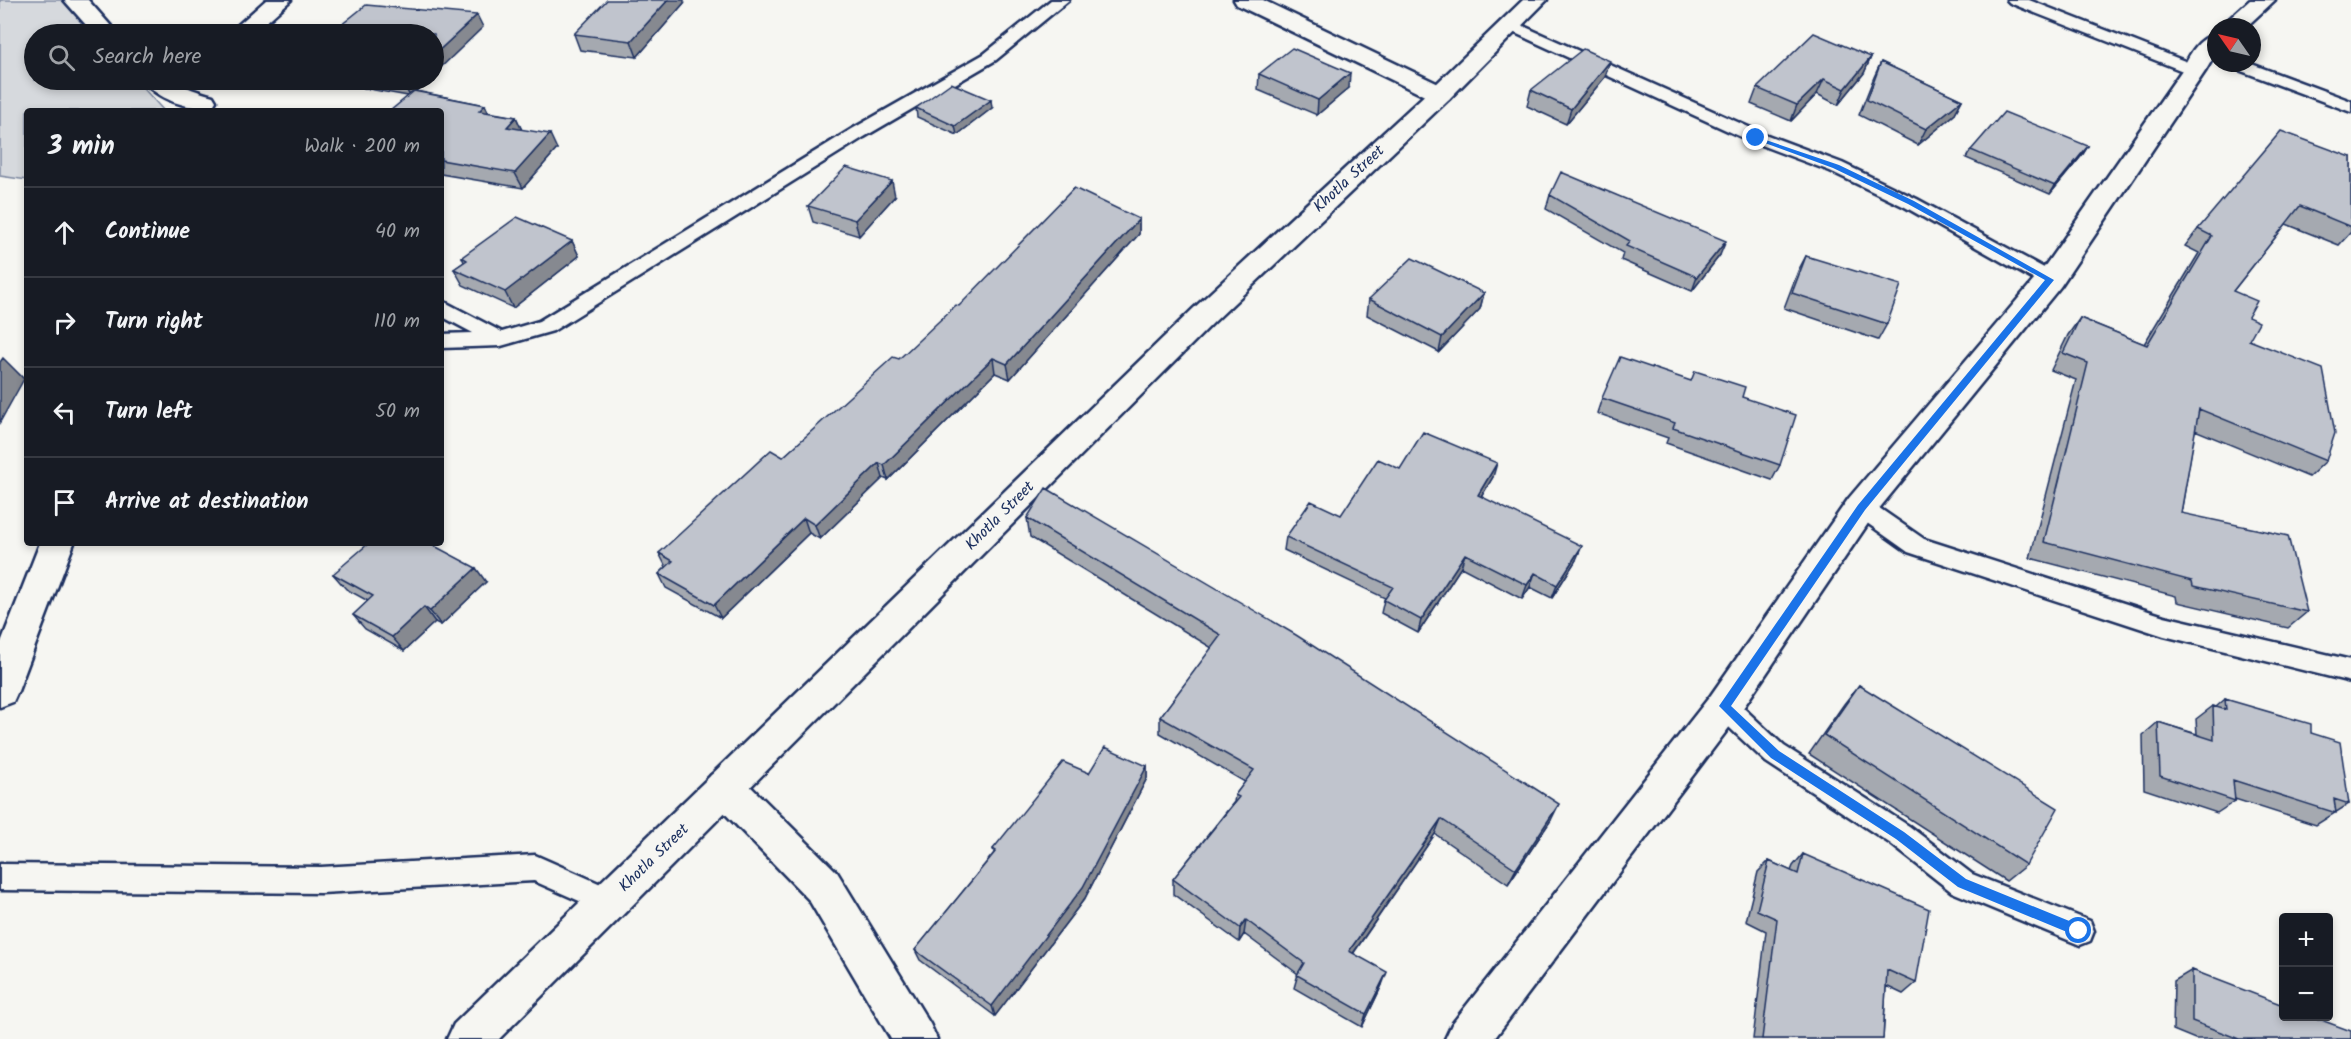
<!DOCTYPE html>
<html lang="en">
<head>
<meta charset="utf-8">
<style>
  :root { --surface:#171b24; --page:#20242c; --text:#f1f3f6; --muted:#9ea1a6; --line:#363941 }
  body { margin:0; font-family:Kalam,sans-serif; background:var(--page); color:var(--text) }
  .controls { position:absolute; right:18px; bottom:18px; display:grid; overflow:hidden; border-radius:6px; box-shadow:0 3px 9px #0003 }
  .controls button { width:54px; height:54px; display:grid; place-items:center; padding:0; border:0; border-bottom:2px solid var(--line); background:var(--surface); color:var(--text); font:30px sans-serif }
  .compass { position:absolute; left:2207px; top:18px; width:54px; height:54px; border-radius:50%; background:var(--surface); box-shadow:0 3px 9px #0003; rotate:304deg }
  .stop { position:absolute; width:18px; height:18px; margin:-14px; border:4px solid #1a73e8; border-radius:50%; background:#fff }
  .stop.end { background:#1a73e8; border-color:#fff; box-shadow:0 2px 6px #0008 }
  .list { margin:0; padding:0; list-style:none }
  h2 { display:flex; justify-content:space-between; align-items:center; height:78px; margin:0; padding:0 24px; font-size:26px }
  h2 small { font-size:20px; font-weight:400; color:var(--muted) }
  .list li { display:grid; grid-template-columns:39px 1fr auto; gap:18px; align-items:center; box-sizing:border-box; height:90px; padding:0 24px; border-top:2px solid var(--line) }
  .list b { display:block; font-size:22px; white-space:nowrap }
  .list em { font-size:20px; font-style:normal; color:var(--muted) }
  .icon { flex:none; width:33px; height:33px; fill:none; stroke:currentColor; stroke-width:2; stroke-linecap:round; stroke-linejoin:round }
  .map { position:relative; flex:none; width:2351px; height:1039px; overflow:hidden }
  .search { position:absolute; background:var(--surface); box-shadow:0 3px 9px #0003; left:24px; top:24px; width:420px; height:66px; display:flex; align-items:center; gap:15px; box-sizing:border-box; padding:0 21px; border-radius:33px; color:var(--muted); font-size:22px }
  .panel { position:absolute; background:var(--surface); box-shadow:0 3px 9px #0003; left:24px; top:108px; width:420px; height:438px; border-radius:6px }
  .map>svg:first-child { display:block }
</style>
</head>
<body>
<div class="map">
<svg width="2351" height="1039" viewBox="0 0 2351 1039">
  <rect width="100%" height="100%" fill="#f6f6f2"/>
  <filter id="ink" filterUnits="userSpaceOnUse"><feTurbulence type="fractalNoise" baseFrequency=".0167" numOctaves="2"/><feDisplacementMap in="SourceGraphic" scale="12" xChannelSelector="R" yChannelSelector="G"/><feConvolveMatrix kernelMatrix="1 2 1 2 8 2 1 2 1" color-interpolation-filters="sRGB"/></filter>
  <g filter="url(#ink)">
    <path fill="#d6d9dd" stroke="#78849e" stroke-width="1.5" d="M0 0H62L93 34H34V80H136L164 111H27V180L0 176Z"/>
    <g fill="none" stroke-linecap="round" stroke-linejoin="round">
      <g stroke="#1b2f5e" stroke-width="5">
        <path id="lane" d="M1051 0H1069L996 60 864 137 553 331 501 346 441 348V334L473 333 441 316V300L502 332 539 321 852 129 984 54Z
          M2007 0H2029L2200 67 2202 70 2200 73H2188L2010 3Z
          M1510 20 1762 133 1842 163 1917 199 2057 275 2060 280 2057 285H2043L1905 207 1830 171 1750 141 1504 28 1502 25Z
          M2226 63H2249L2351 101V112L2228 66Z
          M1861 498 1869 501 1924 539 2164 616 2351 660V682L2164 636 1908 552 1853 513 1850 507 1853 501Z
          M1724 695 1733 698 1784 746 1909 826 1972 874 2090 921 2094 931 2090 941 2080 945 1952 892 1891 844 1766 762 1715 714 1712 706 1715 698Z
          M535 855 619 892 623 901 619 910 609 914 534 881 321 893 0 890V864L321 867Z"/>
      </g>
      <g stroke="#1b2f5e" stroke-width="5">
        <path id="street" d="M64 0H88L118 34H94Z
          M266 0H291L253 34H228Z
          M1234 0H1263L1449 89 1452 94 1449 99 1440 101 1431 99 1237 5Z
          M2250 0H2275L2246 27H2220Z
          M2216 34V53L2206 70 2060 287 1873 516 1737 717 1494 1039H1445L1452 1024 1711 695 1849 498 2040 273 2182 70C2190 54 2197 39 2216 34Z
          M143 80C171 77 186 89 213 96L216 101 213 106C191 112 155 98 143 80Z
          M40 543H74L18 691 13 702 0 707V645Z
          M725 770 739 775 837 872 930 1024 937 1039H891L809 900 711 799 706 787 711 775Z"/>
      </g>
      <g stroke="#1b2f5e" stroke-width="5">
        <path id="secondary" d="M1523 0H1547L1449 99 1214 322 499 1039H447L454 1024 1194 308 1431 89Z"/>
      </g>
      <use href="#lane" fill="#f6f6f2" fill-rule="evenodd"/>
      <use href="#street" fill="#f6f6f2" fill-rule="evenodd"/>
      <use href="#secondary" fill="#f6f6f2" fill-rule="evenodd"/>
    </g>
    <path fill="#a5a9b0" stroke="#1b2f5e" stroke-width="1.5" d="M684 3 637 57 580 50 574 34Z
      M1871 57 1864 73 1838 105 1817 94 1791 121 1751 104 1757 88Z
      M1881 62 1962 100 1954 115 1918 145 1859 115 1874 77Z
      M1259 74 1349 88 1317 115 1258 90Z
      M1605 77 1566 124 1527 106 1531 90Z
      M319 80H428L416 91 485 105 488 112 516 117 522 130 557 149 523 188 441 174V111L408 96Z
      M916 108H992L957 135 917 117Z
      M2088 146 2083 154 2050 194 1966 158 1971 150Z
      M2351 157V232L2339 245 2286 224 2233 291 2248 317 2249 340 2326 461 2309 477 2195 430 2181 513 2307 612 2288 628 2177 602 2176 596 2030 558 2076 380 2051 370 2068 335 2080 318 2144 344 2199 253 2185 246 2198 229Z
      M1550 195 1720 255 1692 291 1621 260 1623 253 1546 209Z
      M895 196 859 236 813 222 808 206Z
      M1139 219V234L1010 379 995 373 888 480 883 478 820 539 809 533 721 618 666 588 659 574 666 567 659 553 783 457 899 359 959 306Z
      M572 241 579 256 513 308 463 285 454 269 464 262 462 257Z
      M1806 256 1887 324 1878 340 1784 308 1798 271Z
      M1484 293 1480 309 1439 352 1367 315 1369 299Z
      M1742 397 1780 465 1772 480 1666 443 1668 438 1597 413 1602 398Z
      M1400 469 1493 477 1481 497 1576 560 1552 598 1530 587 1522 599 1461 567 1418 633 1381 613 1384 600 1385 598 1284 550 1286 537 1341 515Z
      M1027 518 1551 820 1508 884 1435 834 1353 954 1382 985 1362 1027 1294 988 1298 974 1244 934 1239 942 1173 894V879L1234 802 1235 795 1245 782 1160 733V717L1212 648 1030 537Z
      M333 574 486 582 441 625 435 622 404 651 365 629 353 615 368 601 346 589Z
      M1859 685 2026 865 2006 881 1809 754 1844 704Z
      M2225 699 2311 733 2349 804 2316 825 2235 799V801L2217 813 2144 789 2143 735 2158 722 2197 734 2196 719 2213 706 2216 707Z
      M1147 766V778L1085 898 995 1016 920 960 915 950 994 853 993 849 1089 773Z
      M1803 854 1916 983 1903 994 1886 986 1883 1039H1753L1766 931 1746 921 1758 872 1769 861 1791 871 1793 866Z
      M2192 970 2351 1039H2195L2173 1030 2174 981Z"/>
    <path fill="#868990" stroke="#1b2f5e" stroke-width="1.5" d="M668 0H684V3L637 57 631 41Z
      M477 15 483 27 434 74V55Z
      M1871 57 1864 73 1838 105 1845 89Z
      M1610 61 1605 77 1566 124 1571 109Z
      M1350 73 1349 88 1317 115 1318 100Z
      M1824 79 1817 94 1791 121 1797 105Z
      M408 80H428L410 96 403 84Z
      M991 100 992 108 957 135 955 126Z
      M1962 100 1954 115 1918 145 1926 129Z
      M485 105 492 120 479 111Z
      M516 117 523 133 507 127Z
      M550 134 557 149 523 188 515 173Z
      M2088 146 2083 154 2050 194 2055 186Z
      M892 181 895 196 859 236 855 220Z
      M1139 219V234L1010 379 1007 364Z
      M572 241 579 256 513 308 505 292Z
      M1726 241 1720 255 1692 291 1697 277Z
      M1484 293 1480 309 1439 352 1442 337Z
      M3 358 24 379 0 422V362Z
      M993 358 995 373 888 480 884 465Z
      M879 463 883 478 820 539 815 525Z
      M1497 463 1493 477 1474 509 1478 495Z
      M804 518 809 533 721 618 714 605Z
      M1582 546 1576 560 1552 598 1557 585Z
      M1465 554 1461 567 1418 633 1421 620Z
      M476 568 486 582 441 625 430 611Z
      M1535 573 1530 587 1522 599 1527 585Z
      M424 607 435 622 404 651 392 637Z
      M1147 766V778L1085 898 995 1016 992 1006Z
      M1559 804 1551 820 1508 884 1516 869Z
      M1441 819 1435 834 1345 965 1349 951Z
      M1246 920 1244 934 1239 942 1240 928Z
      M1387 972 1382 985 1362 1027 1366 1014Z"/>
    <path fill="#c0c4cd" stroke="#1b2f5e" stroke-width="1.5" d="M607 0H668L631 41 574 34Z
      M366 5 477 15 434 55V34H330Z
      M1814 33 1871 57 1845 89 1824 79 1797 105 1757 88Z
      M1292 48 1350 73 1318 100 1259 74Z
      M1583 49 1610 61 1571 109 1531 90Z
      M1881 62 1962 100 1926 129 1867 100Z
      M381 80H408L403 84Z
      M951 83 991 100 955 126 916 108Z
      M414 91 485 105 479 111 516 117 507 127 550 134 515 173 441 160V111H390Z
      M2004 112 2088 146 2055 186 1971 150Z
      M2281 131 2351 157V227L2300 206 2233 291 2257 301 2248 317 2259 322 2249 340 2323 369 2335 433 2326 461 2199 409 2181 513 2288 536 2307 612 2193 586 2192 581 2044 542 2088 363 2063 353 2080 318 2147 345 2212 236 2198 229Z
      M846 167 892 181 855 220 808 206Z
      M1561 172 1726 241 1697 277 1626 246 1630 241 1550 195Z
      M1074 188 1139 219 1007 364 993 358 884 465 879 463 815 525 804 518 714 605 659 574 673 561 659 553 771 450 783 457 893 357 899 359 956 305 959 306Z
      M517 217 572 241 505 292 454 269 467 260 462 257Z
      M1806 256 1901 285 1887 324 1792 293Z
      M1412 258 1484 293 1442 337 1369 299Z
      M1620 357 1691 381 1695 371 1745 387 1742 397 1796 415 1780 465 1673 428 1675 423 1602 398Z
      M1423 432 1497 463 1478 495 1582 546 1557 585 1535 573 1527 585 1465 554 1421 620 1384 600 1393 587 1286 537 1311 501 1341 515 1378 459 1400 469Z
      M1046 488 1296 635 1559 804 1516 869 1441 819 1349 951 1387 972 1366 1014 1297 975 1304 963 1246 920 1240 928 1173 879 1239 797 1235 795 1254 770 1160 717 1221 635 1027 518Z
      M369 543H429L476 568 430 611 424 607 392 637 353 615 373 596 333 574Z
      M1859 685 2058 808 2026 865 1824 735Z
      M2225 699 2311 724V733L2340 742 2349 804 2334 799 2336 813 2233 780 2235 801 2160 776 2158 722 2214 740 2213 706 2226 710Z
      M1105 747 1147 766 1083 887 992 1006 915 950 996 851 993 849 1063 762 1089 773Z
      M1803 854 1929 909 1916 983 1887 970 1883 1039H1762L1777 919 1757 910 1769 861 1798 874Z
      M2192 970 2283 1005V1017H2313L2351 1031V1039H2239L2192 1021Z"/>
  </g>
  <path fill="#1a73e8" d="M1754 136 1839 165 1914 201 2054 280 1865 510 1731 706 1779 751 1904 832 1966 879 2084 927V935L2079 937 1958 887 1896 839 1771 758 1719 706 1858 505 2045 280 1908 204 1833 168 1754 139Z"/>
  <g text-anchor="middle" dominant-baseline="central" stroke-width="4.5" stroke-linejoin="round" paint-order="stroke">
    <g font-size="16" fill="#1b2f5e" stroke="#f6f6f2">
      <text transform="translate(1349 179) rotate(-43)">Khotla Street</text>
      <text transform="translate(1000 516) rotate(-45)">Khotla Street</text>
      <text transform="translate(654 858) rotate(-44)">Khotla Street</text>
    </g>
  </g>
</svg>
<div class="controls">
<button>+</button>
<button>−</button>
</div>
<svg class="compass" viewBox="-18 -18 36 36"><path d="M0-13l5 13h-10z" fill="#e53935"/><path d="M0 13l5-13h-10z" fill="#9ea1a6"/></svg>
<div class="stop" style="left:2079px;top:931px"></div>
<div class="stop end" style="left:1756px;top:138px"></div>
<div class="search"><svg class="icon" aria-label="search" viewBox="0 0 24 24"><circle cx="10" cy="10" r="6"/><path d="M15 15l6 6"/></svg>Search here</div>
<section class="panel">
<h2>3 min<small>Walk · 200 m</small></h2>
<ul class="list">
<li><svg class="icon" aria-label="ahead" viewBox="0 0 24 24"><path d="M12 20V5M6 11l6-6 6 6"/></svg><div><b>Continue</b></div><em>40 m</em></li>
<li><svg class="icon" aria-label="right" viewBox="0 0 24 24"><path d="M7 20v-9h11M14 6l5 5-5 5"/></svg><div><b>Turn right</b></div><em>110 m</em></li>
<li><svg class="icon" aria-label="left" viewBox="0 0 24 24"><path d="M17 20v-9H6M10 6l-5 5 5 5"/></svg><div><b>Turn left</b></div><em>50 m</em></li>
<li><svg class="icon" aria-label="arrive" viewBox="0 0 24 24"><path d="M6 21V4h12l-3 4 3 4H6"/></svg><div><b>Arrive at destination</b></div></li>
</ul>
</section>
</div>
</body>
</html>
